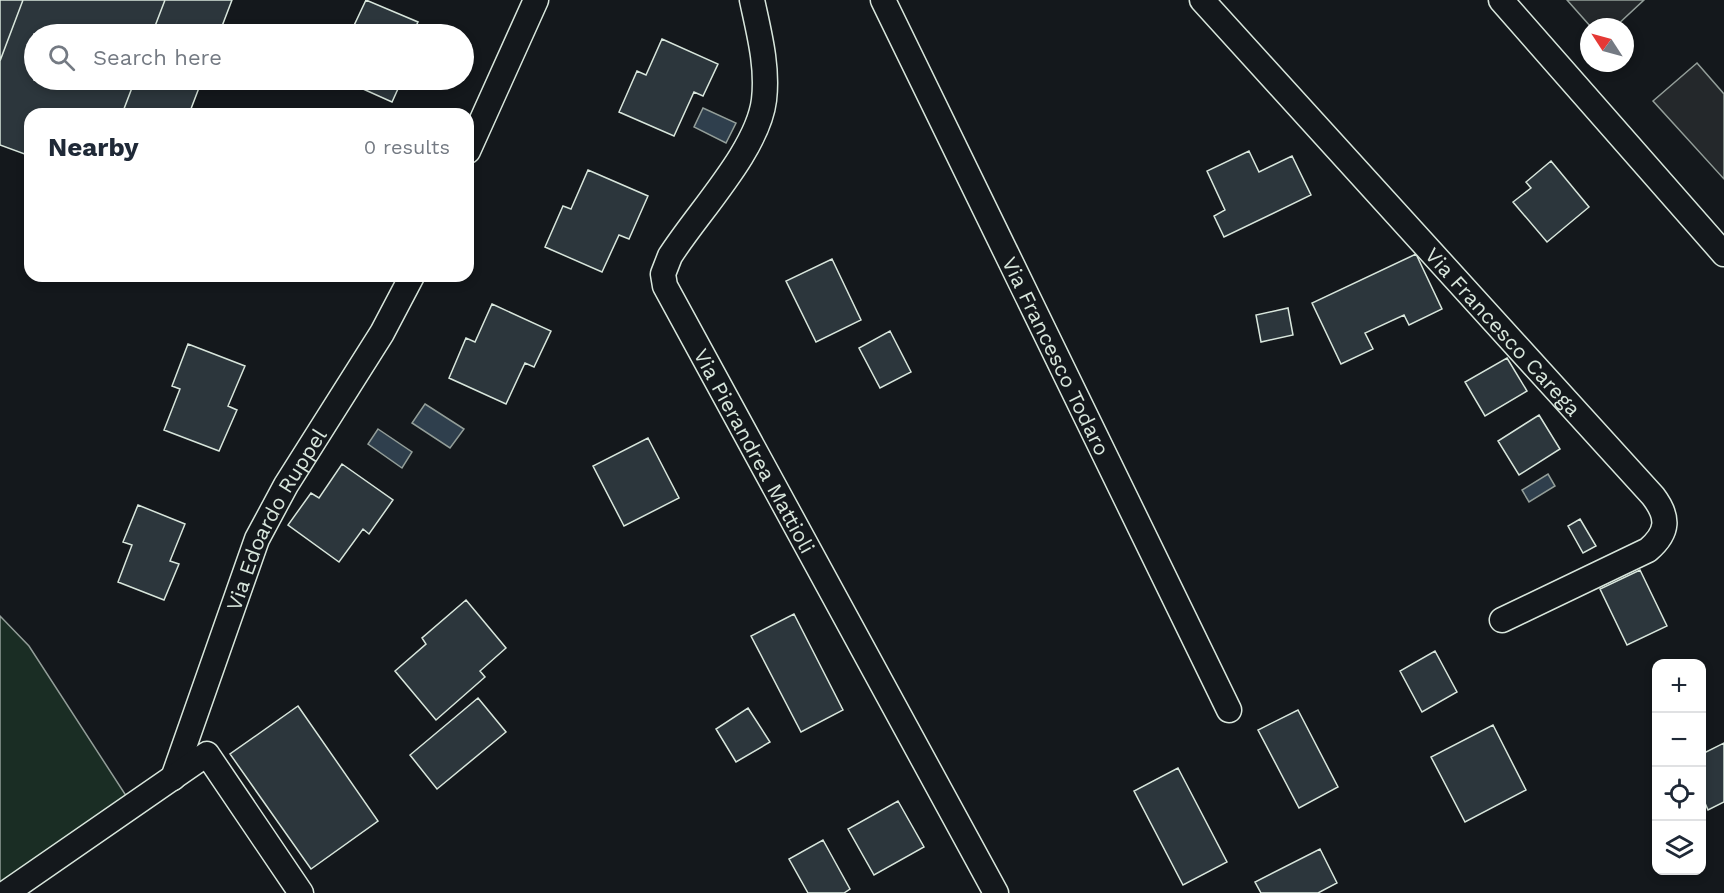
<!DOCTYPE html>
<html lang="en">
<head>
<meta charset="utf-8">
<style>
  :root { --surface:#fff; --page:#f6f6f7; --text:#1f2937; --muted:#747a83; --line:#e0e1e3 }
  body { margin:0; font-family:"Work Sans",sans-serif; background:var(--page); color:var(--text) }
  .controls { position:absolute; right:18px; bottom:18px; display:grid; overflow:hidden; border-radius:12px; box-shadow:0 3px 9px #0003 }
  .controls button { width:54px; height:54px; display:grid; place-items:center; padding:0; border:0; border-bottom:2px solid var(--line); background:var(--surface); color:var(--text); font:30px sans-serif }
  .compass { position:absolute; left:1580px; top:18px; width:54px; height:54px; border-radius:50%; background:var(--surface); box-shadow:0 3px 9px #0003; rotate:306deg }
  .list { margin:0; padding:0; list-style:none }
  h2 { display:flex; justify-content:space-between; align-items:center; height:78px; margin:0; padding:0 24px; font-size:26px }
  h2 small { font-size:20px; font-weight:400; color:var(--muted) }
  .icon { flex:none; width:33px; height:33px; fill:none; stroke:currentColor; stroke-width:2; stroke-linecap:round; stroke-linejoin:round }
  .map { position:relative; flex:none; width:1724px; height:893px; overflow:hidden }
  .search { position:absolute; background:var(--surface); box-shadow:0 3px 9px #0003; left:24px; top:24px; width:450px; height:66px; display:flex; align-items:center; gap:15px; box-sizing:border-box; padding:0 21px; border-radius:33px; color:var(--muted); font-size:22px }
  .panel { position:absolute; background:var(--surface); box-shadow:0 3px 9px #0003; left:24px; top:108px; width:450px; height:174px; border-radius:18px }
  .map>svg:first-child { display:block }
</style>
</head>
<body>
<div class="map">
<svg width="1724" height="893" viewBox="0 0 1724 893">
  <rect width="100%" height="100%" fill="#14181c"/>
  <path fill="#1a2d24" stroke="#939e99" stroke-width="1.5" d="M0 616 29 646 134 808 0 887Z"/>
  <path fill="#24282b" stroke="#939e99" stroke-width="1.5" d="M1567 0H1644L1615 27H1591Z
    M1697 63 1724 94V179L1653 101Z"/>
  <path fill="#2f3f4d" stroke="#939e99" stroke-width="1.5" d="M703 108 736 123 726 143 694 127Z
    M425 404 464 429 450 448 412 423Z
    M378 429 412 452 402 468 368 444Z
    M1548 474 1555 486 1529 502 1522 490Z"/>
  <path fill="#2c363c" stroke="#d8e6dc" stroke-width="1.5" d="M0 0H23L0 61Z
    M23 0H165L152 34H34V80H135L122 114H30V156L0 145V61Z
    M165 0H232L219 34H152Z
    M366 0 418 22 412 34H350Z
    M662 39 718 64 703 96 694 92 674 136 619 112 637 71 646 75Z
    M135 80H202L189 114H122Z
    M343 80H402L392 102Z
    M1249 151 1259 172 1292 156 1311 195 1224 237 1214 216 1225 210 1207 171Z
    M1551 161 1589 207 1547 242 1513 202 1531 188 1526 182Z
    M588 170 648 196 629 239 619 235 602 272 545 247 563 206 571 209Z
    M1416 254 1442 309 1409 325 1404 315 1365 333 1373 349 1341 364 1312 303Z
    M832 259 861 320 816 342 786 281Z
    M492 304 551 331 534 367 525 363 506 404 449 378 466 338 475 342Z
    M1288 308 1293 335 1261 342 1256 315Z
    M890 331 911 372 880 388 859 348Z
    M188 344 245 366 228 406 237 410 219 451 164 430 180 389 172 386Z
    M1507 358 1527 391 1485 416 1465 382Z
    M1539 415 1560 449 1519 475 1498 441Z
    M648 438 679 498 624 526 593 466Z
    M342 464 393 500 369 534 363 529 339 562 288 525 311 493 319 498Z
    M138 505 185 524 170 561 179 564 164 600 118 582 132 545 123 542Z
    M1580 519 1596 546 1583 553 1568 526Z
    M1640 570 1667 626 1627 645 1600 589Z
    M466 600 506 648 480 671 485 677 436 720 395 671 426 644 422 638Z
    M794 614 843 710 801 732 751 636Z
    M1435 651 1457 692 1422 712 1400 671Z
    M478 698 506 732 437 789 410 755Z
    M298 706 378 821 311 869 230 754Z
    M748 708 770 742 736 762 716 729Z
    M1298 710 1338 787 1299 808 1258 730Z
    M1493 725 1526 790 1465 822 1431 757Z
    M1724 743V802L1708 810 1702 796V754Z
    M1178 768 1227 862 1183 885 1134 791Z
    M898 801 924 847 874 875 848 829Z
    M823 840 850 889 844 893H808L789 859Z
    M1320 849 1337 883 1318 893H1261L1255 882Z"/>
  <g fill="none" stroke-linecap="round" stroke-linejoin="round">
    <g stroke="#d8e6dc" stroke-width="27">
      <g id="street">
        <path id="s1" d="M752 0C759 33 768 66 764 100 758 150 698 212 670 256L663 274 665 286 996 893"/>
        <path id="s2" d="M883 0 1229 710"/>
        <path id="s3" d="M1202 0 1653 496C1669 517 1669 532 1648 550L1502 620"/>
        <path d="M1501 0 1724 254"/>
        <path d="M468 151 536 0"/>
        <path id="s4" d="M173 778 257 539 286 485 382 333 412 276"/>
        <path d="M6 893 207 754 301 893"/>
      </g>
    </g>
    <use href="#street" stroke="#14181c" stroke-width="24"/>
  </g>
  <g text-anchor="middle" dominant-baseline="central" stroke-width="4.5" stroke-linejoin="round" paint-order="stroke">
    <g font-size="21" fill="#d8e6dc" stroke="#14181c">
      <text stroke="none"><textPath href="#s3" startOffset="448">Via Francesco Carega</textPath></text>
      <text stroke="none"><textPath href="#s2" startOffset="396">Via Francesco Todaro</textPath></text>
      <text stroke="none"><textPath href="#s1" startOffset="504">Via Pierandrea Mattioli</textPath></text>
      <text stroke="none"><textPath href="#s4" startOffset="279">Via Edoardo Ruppel</textPath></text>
    </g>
  </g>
</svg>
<div class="controls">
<button>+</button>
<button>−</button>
<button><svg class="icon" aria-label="locate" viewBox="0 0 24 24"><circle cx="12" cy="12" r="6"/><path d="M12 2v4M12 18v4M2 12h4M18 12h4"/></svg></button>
<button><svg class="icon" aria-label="layers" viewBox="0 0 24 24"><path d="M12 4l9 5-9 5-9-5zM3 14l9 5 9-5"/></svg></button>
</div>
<svg class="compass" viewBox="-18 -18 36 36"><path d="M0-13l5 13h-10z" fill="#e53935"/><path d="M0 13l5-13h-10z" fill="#747a83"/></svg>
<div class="search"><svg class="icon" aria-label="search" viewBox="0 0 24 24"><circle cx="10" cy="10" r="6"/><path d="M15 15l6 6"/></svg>Search here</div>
<section class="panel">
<h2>Nearby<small>0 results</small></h2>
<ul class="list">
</ul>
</section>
</div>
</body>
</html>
